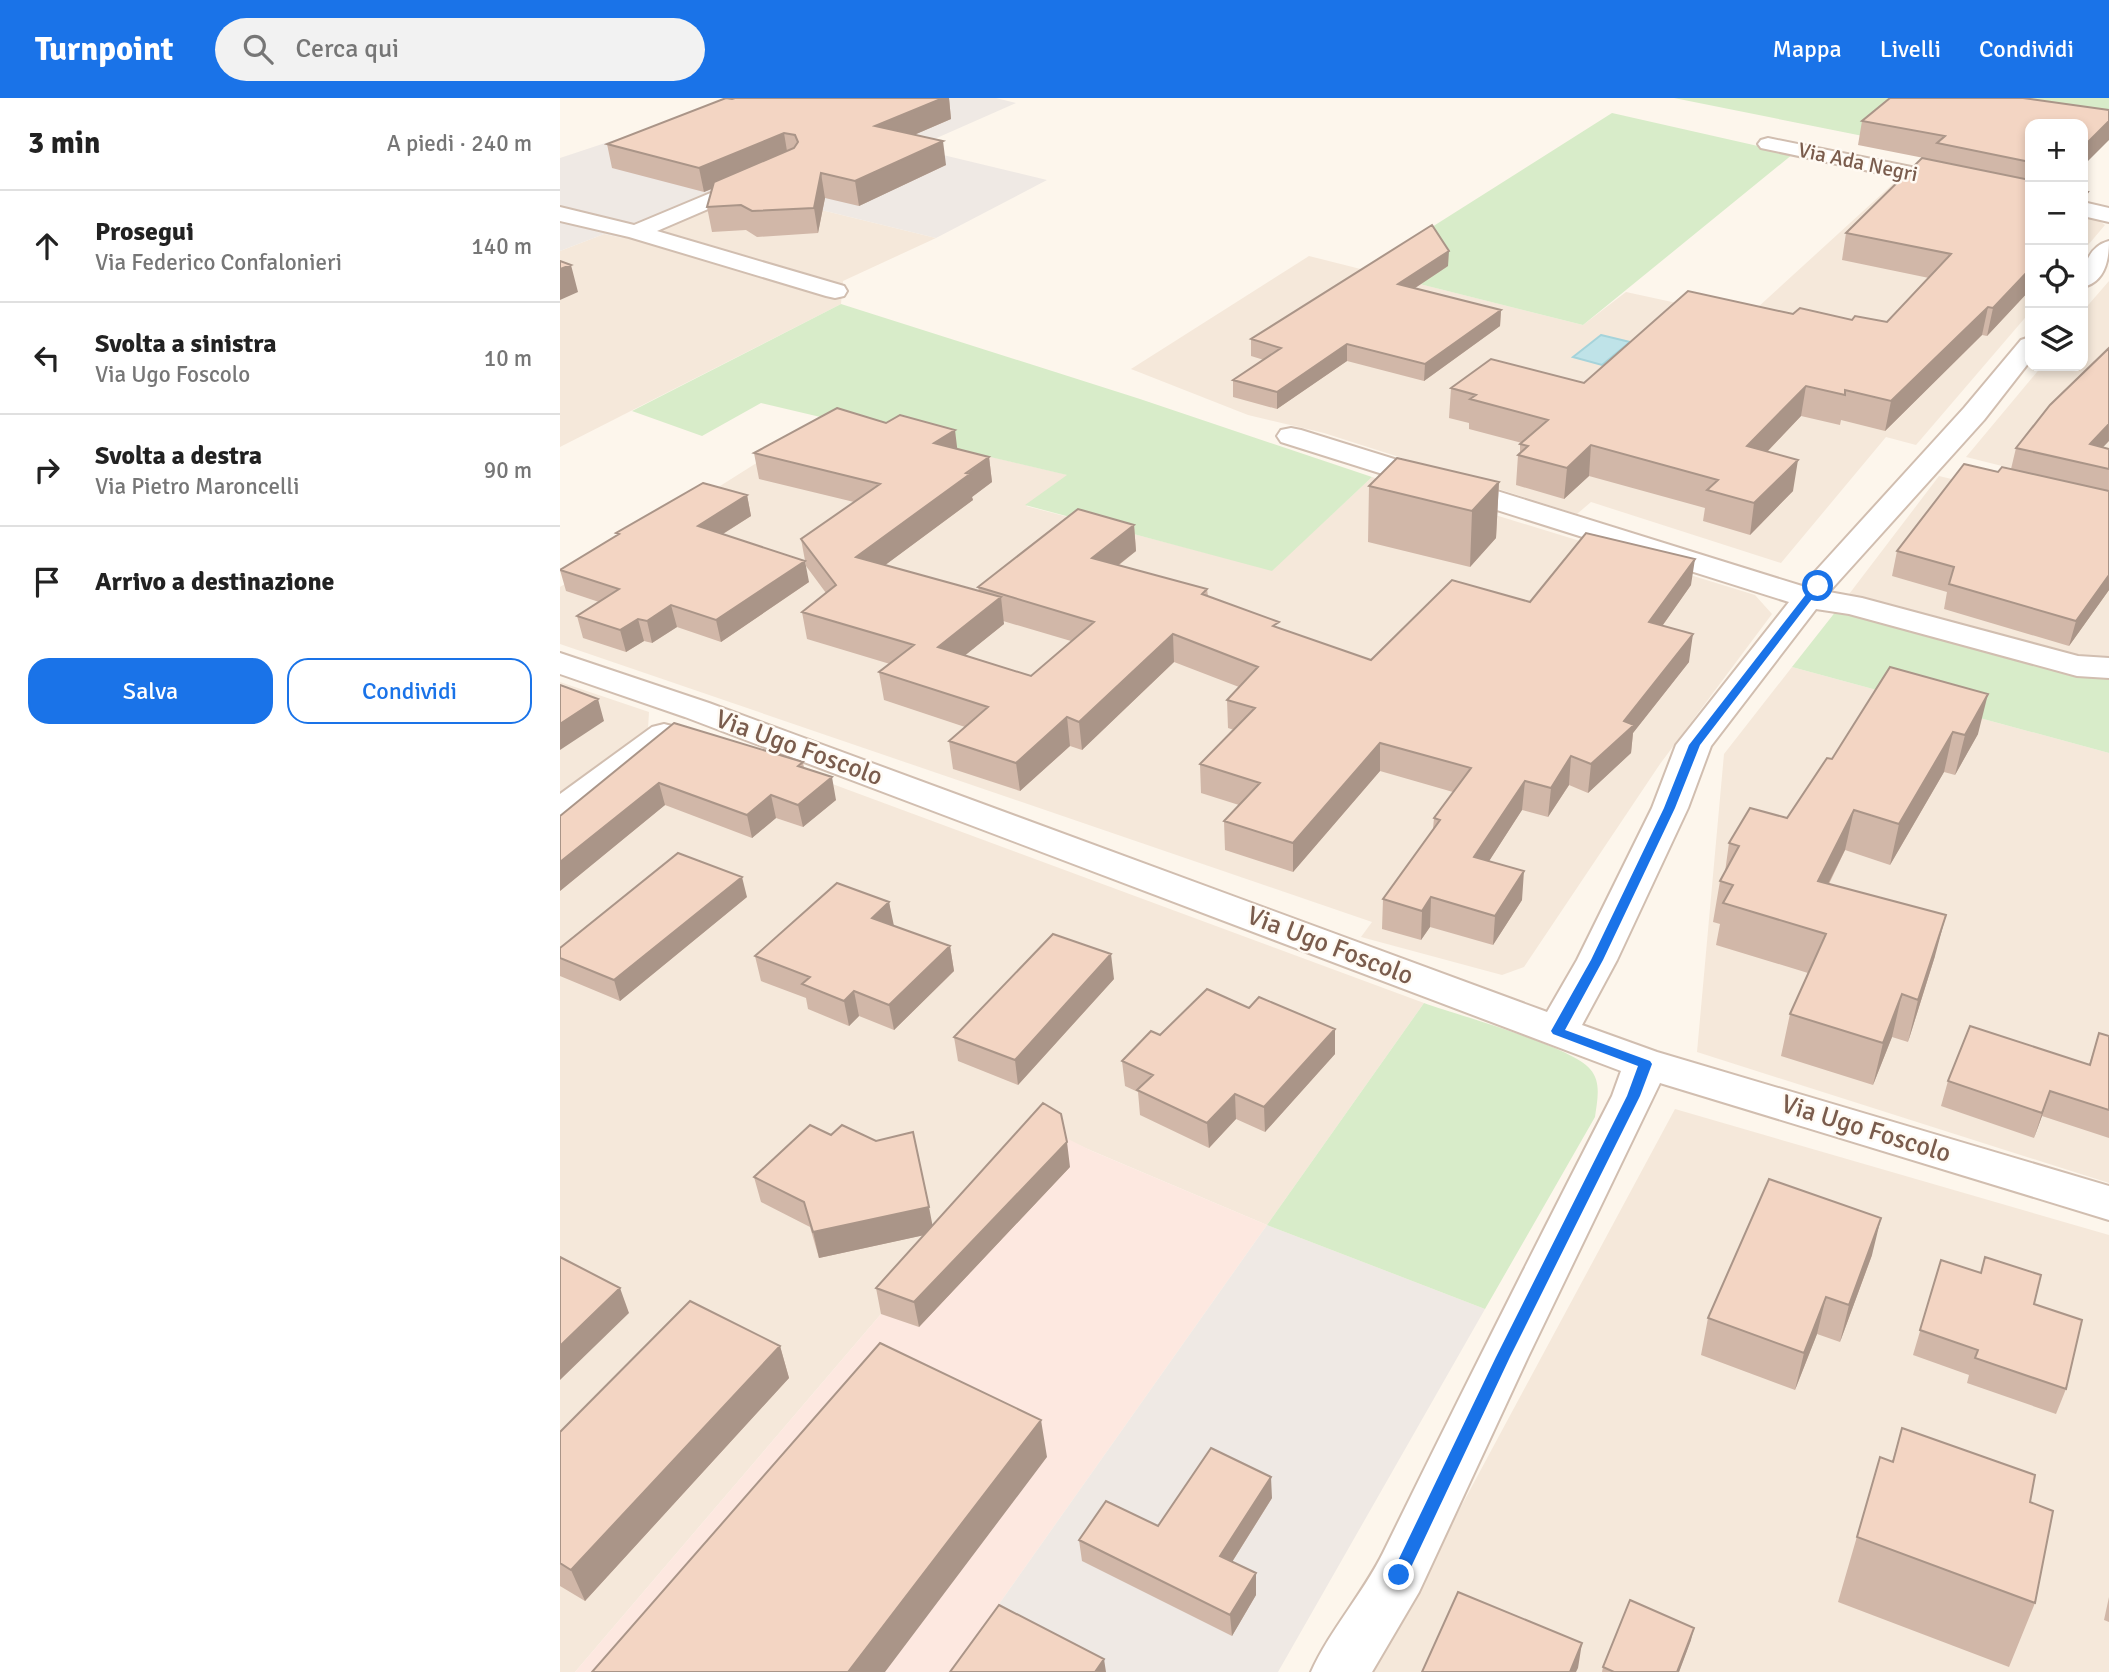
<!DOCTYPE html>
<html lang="it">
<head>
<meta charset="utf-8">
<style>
  :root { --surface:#fff; --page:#f2f2f2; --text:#222; --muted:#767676; --line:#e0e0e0; --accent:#1a73e8 }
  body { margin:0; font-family:Signika,sans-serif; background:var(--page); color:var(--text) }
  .controls { position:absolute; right:21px; top:21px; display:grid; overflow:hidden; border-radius:14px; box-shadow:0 4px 10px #0003 }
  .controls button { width:63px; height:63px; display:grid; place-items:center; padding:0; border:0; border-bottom:2px solid var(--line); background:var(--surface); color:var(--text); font:35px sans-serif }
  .stop { position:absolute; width:21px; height:21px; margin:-16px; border:5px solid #1a73e8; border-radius:50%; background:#fff }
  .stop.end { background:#1a73e8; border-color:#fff; box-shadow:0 2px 7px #0008 }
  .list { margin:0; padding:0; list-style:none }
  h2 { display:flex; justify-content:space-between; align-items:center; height:91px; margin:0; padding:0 28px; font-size:30px }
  h2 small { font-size:23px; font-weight:400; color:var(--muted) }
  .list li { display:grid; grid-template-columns:46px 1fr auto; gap:21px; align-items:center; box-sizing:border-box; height:112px; padding:0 28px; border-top:2px solid var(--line) }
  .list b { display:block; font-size:26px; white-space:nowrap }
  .list p { margin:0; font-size:23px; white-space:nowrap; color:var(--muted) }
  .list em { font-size:23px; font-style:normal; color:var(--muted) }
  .actions { display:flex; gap:14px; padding:21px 28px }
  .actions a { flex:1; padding:16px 0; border:2px solid var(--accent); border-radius:21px; text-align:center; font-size:24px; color:var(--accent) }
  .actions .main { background:var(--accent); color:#fff }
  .icon { flex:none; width:38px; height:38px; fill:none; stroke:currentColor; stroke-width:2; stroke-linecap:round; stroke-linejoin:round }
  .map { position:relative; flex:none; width:1549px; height:1574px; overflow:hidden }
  header { display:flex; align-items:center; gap:42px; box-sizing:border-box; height:98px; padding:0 35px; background:var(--accent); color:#fff }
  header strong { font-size:33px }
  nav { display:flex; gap:38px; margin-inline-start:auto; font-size:24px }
  .search { width:490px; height:63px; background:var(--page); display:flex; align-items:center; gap:18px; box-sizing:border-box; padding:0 24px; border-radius:38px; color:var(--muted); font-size:26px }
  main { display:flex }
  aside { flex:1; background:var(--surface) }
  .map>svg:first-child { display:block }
</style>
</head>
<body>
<header>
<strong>Turnpoint</strong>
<div class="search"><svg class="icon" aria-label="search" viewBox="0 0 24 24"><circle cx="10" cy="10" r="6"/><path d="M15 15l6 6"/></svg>Cerca qui</div>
<nav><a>Mappa</a><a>Livelli</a><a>Condividi</a></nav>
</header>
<main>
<aside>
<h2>3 min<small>A piedi · 240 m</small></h2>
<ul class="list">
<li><svg class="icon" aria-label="ahead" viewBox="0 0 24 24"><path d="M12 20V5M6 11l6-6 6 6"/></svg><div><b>Prosegui</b><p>Via Federico Confalonieri</p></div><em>140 m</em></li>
<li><svg class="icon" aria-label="left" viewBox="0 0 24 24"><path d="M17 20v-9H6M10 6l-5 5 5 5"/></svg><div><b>Svolta a sinistra</b><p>Via Ugo Foscolo</p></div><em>10 m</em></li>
<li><svg class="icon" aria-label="right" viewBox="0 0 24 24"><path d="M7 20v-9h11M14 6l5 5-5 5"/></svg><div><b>Svolta a destra</b><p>Via Pietro Maroncelli</p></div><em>90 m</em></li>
<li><svg class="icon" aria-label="arrive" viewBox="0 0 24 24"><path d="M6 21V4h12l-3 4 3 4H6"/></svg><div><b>Arrivo a destinazione</b></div></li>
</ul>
<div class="actions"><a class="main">Salva</a><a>Condividi</a></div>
</aside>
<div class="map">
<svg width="1549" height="1574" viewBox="0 0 1549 1574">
  <rect width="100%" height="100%" fill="#fdf6ec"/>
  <path fill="#f5e8da" d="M1336 83 1470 105V214L1356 347 1326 339 1221 465 1031 404 1017 416 764 335 688 317 571 271 749 158 1023 227 1066 194 1186 220Z
    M184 93 376 140 283 183 281 206 0 349V153L44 136 63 140Z
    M1523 117 1534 119 1545 127 1523 153Z
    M1549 183V395L1406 359 1482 268H1523V213Z
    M268 320 508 377 466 408 712 472 812 379 1195 497 1212 516 1100 666 964 869 942 877 801 839 812 824 0 546V489Z
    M1379 378 1549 419V579L1280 508Z
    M1232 569 1549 655V1085L1137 954 1164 656Z
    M0 584 89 614 88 631 0 696Z
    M132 634 864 905 707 1127 504 1041 321 1216 15 1574H0V736Z
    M1115 1011 1549 1137V1574H812Z"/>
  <path fill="#fde8e0" d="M486 1030 532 1053 707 1127 391 1574H15L321 1216Z"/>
  <path fill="#efe9e4" d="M181 0H436L456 5 354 50 487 82 376 140 184 93 63 140 44 136 0 153V60Z
    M707 1127 925 1211 718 1574H391Z"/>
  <path fill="#d8ecc9" d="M1114 0H1549V29L1345 2 1303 38Z
    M1052 15 1233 56 1023 227 804 172Z
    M281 206 580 301 812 379 712 473 465 407 507 377 201 305 142 338 72 313Z
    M1280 508 1549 579V655L1232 569Z
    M864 905C897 917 1011 948 1030 971 1042 984 1037 1003 1035 1019L925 1211 707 1127Z"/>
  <path fill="#bfe3e8" stroke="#a5d3da" stroke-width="2" d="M1041 237 1070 244 1042 267 1013 259Z"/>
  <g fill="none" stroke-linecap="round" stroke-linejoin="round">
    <g stroke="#d1beb0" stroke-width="4">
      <path id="minor" d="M1208 40 1470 93V107L1201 50 1198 46 1201 42Z
        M196 76 204 77 207 82 204 87 97 133 284 188 287 193 284 198 275 200 266 198 69 139 0 123V109L74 127Z
        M1523 104 1549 110V124L1523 118Z
        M1549 143C1549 162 1545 184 1523 189 1523 170 1527 149 1549 143Z
        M1470 239V263L1424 322 1269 494 1302 500 1518 558 1549 560V580L1517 578 1289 516 1256 511 1151 648 1128 710 1057 862 1022 927 1097 954 1549 1088V1122L1100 985 968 1259 859 1494 812 1574H751C770 1532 802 1497 823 1455 898 1302 974 1150 1052 998L1061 973 125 619 0 576V555L149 605 987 914 1017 862 1092 710 1116 647 1229 504 721 344 717 338 721 332 731 330 741 332 1242 488 1404 310 1461 242Z
        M104 626 116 629 121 636 116 643 13 721 0 724V696L92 629Z"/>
    </g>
    <use href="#minor" fill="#fff" fill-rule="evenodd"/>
  </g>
  <path fill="#d1b7a8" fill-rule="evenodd" d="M175 0H389L391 21 354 37 386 67 299 108 265 100 258 135 197 139 186 132 152 134 147 109 152 91 144 94 52 70 47 46Z
    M1302 23 1470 26V192L1427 238 1422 237 1325 333 1281 322 1280 327 1241 318 1207 354 1233 393 1190 437 1143 423 1145 410 1029 378 1004 401 956 387 958 357 960 355V346L962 345 909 331V325L889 320 891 290 1024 285 1233 216 1292 222 1327 224 1369 180 1282 162 1286 135 1374 62 1298 47Z
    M888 168 855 190 941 212 940 228 864 283 787 263 717 311 673 299V282L704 262 691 258V241Z
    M1543 349 1549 351V492L1509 548 1384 511 1387 494 1332 478 1337 453 1451 371 1456 350Z
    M398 351 429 359 432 384 412 399 413 402 325 467 419 493 418 489 574 427 576 453 559 467 647 491 648 498 719 530 811 562 970 504 1131 487 1102 528 1129 564 1073 635 1071 655 1028 695 1009 687 988 719 962 712 929 763 962 802 933 847 870 829 861 842 822 831 823 801 873 731 874 720 893 694 820 673 733 774 665 752 664 723 679 707 641 695 640 666 674 632 668 630 667 602 679 589 614 564 522 652 510 648 460 693 393 671 389 643 405 629 324 602 319 574 330 566 247 541 242 514 266 495 246 468 241 441 294 404 199 381 194 355ZM443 523 511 543 471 578 405 557 444 526Z
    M939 384 936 440 910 469 808 444 809 388Z
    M187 397 191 418 163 436 249 484 161 544 117 529 92 545 84 543 66 554 23 540 17 518 39 504 6 493 0 472 57 437 56 435Z
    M1330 569 1418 636 1395 677 1384 674 1330 767 1285 752 1269 786 1375 858 1348 944 1332 939 1313 987 1221 958 1230 916 1248 875 1156 847 1160 826 1153 824 1160 783 1165 774 1169 745 1227 720 1272 661Z
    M114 625 243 664 244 670 276 702 243 729 216 720 192 740 105 707 0 793Z
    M187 799 60 903 0 878V850Z
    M329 804 333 828 390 848 394 873 334 932 299 918 289 928 248 911 246 900 201 883 195 858Z
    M554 881 458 987 398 963 394 939Z
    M1539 935 1549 938V1040L1482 1018 1474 1040 1381 1008 1388 983 1529 967Z
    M600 937 775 956 705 1034 676 1021 649 1050 580 1017 578 994 565 988 562 963Z
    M510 1069 359 1229 321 1216 316 1190 364 1137 259 1160 250 1129 201 1104 194 1079 372 1127Z
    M1312 1157 1280 1244 1257 1236 1235 1292 1141 1257 1148 1220Z
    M1381 1162 1474 1206 1506 1291 1496 1316 1407 1285 1409 1277 1353 1257Z
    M220 1248 229 1280 25 1503 0 1488V1334Z
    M1342 1330 1475 1505 1449 1569 1278 1504 1320 1359 1332 1364Z
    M712 1400 672 1464 696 1497 672 1538 522 1463 519 1442 598 1428Z
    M1549 1499V1524L1544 1522Z
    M1131 1542 1119 1574H1042L1043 1569Z"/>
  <path fill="#aa9588" d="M383 0H389L391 21 319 52 315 28Z
    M1549 23V42L1523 68V49Z
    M224 35 228 59 144 94 139 70Z
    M383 43 386 67 299 108 295 83Z
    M261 75 265 100 258 135 254 110Z
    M1528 94 1523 116V100Z
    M889 153 888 168 837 202 838 186Z
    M1470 157V192L1427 238 1433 210Z
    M11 167 18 194 0 202V171Z
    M1428 209 1422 237 1325 333 1331 303Z
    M941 212 940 228 864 283 865 266Z
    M787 246V263L717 311V294Z
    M1246 288 1241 318 1183 379 1187 348Z
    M1549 326V343L1527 366 1530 346Z
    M395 332 398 357 374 345Z
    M1031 347 1029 378 1004 401 1007 370Z
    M429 359 432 384 412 399 413 402 301 485 296 459Z
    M1238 362 1233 393 1190 437 1194 405Z
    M939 384 936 440 910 469 912 413Z
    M187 397 191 418 142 449 138 428Z
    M574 427 576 453 534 486 532 460Z
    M1135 461 1131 487 1086 551 1089 524Z
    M245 463 249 484 161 544 156 522Z
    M1549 477V492L1509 548 1516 523Z
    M441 499 444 526 382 576 378 549Z
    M111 507 117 529 92 545 87 523Z
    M78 521 84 543 66 554 60 532Z
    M613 536 614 564 522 652 519 624Z
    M1133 536 1129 564 1073 635 1071 655 1028 695 1031 666 1064 623Z
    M1428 596 1418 636 1395 677 1405 637Z
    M38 601 44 623 0 652V626Z
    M507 619 510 648 460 693 456 665Z
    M1393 634 1384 674 1330 767 1339 726Z
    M820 645V673L733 774V745Z
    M1011 658 1009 687 988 719 991 690Z
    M272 679 276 702 243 729 238 707Z
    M965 683 962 712 913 788 914 759Z
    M99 685 105 707 0 793V764Z
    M211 697 216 720 192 740 187 717Z
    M1294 712 1285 752 1249 824 1258 783Z
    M964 773 962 802 933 847 935 818Z
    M182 779 187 799 60 903 54 882Z
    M871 799 870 829 861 842 862 813Z
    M329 804 334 828 312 820Z
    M1386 817 1375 858 1348 944 1358 902Z
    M390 848 394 873 334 932 329 907Z
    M551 856 554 881 458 987 455 962Z
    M294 893 299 918 289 928 284 903Z
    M1342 896 1332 939 1313 987 1323 945Z
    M775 931V956L705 1034 704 1009Z
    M1490 993 1482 1018 1474 1040 1482 1015Z
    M675 996 676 1021 649 1050 647 1025Z
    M507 1044 510 1069 359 1229 354 1204Z
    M369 1109 374 1135 259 1160 253 1134Z
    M1321 1120 1312 1157 1280 1244 1289 1207Z
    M60 1190 69 1215 0 1282V1248Z
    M1266 1199 1257 1236 1235 1292 1244 1255Z
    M220 1248 229 1280 25 1503 11 1472Z
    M481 1322 487 1359 325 1574H288Z
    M711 1379 712 1400 662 1480 660 1458Z
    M696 1475V1497L672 1538 670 1517Z
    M1134 1530 1131 1542 1119 1574H1117Z
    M1022 1545 1018 1570 1016 1574H1010Z
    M544 1561 546 1574H535Z"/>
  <path fill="#f3d5c3" stroke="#aa9588" stroke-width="2" d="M166 0 172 1 175 0H383L315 28 383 43 295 83 261 75 254 110 192 113 181 107 147 109 154 84 234 50 238 44 235 37 224 35 139 70 47 46Z
    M1330 0H1463L1549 12V23L1523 49V26H1470V64L1377 45 1385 38 1302 23Z
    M1362 60 1470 82V157L1469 158H1470V171L1433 210 1428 209 1331 303 1285 292V297L1246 288 1187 348 1238 362 1194 405 1147 392 1158 382 1031 347 1007 370 958 357 968 348 960 346 988 322 910 301 916 297 891 290 931 261 1024 285 1128 193 1233 216 1240 210 1292 222 1295 218 1327 224 1391 156 1286 135Z
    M1523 93 1528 94 1523 100Z
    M872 127 889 153 838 186 941 212 865 266 787 246 717 294 673 282 721 250 691 241Z
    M0 163 11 167 0 171Z
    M1549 250V326L1530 346 1549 351V371L1456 350 1490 307Z
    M277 310 326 325 340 317 395 332 374 345 429 359 406 375 410 376 296 459 441 499 378 549 471 578 534 524 418 489 518 411 574 427 532 460 647 491 642 496 719 524 713 528 811 562 892 482 970 504 1026 435 1135 461 1089 524 1133 536 1064 623 1074 627 1031 666 1011 658 991 690 965 683 914 759 964 773 935 818 871 799 862 813 823 801 880 722 874 720 911 670 820 645 733 745 664 723 700 685 640 666 695 610 667 602 698 569 613 536 519 624 507 619 456 665 389 643 428 609 319 574 354 547 242 514 276 487 241 441 320 386 194 355Z
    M837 360 939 384 912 413 809 388Z
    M1404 366 1438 374 1442 369 1549 393V477L1516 523 1389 486 1394 469 1337 453Z
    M143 385 187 397 138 428 245 463 156 522 111 507 87 523 78 521 60 532 17 518 59 491 0 472 59 436 56 435Z
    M1330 569 1428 596 1405 637 1393 634 1339 726 1294 712 1258 783 1386 817 1358 902 1342 896 1323 945 1230 916 1266 836 1163 805 1173 787 1160 783 1179 748 1169 745 1190 710 1227 720 1267 660 1272 661Z
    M0 587 38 601 0 626Z
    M114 625 243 664 238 668 272 679 238 707 211 697 187 717 99 685 0 764V718Z
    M118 755 182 779 54 882 0 860V850Z
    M277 785 329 804 312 820 390 848 329 907 294 893 284 903 242 886 250 879 195 858Z
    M493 836 551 856 455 962 394 939Z
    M647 891 689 910 699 899 775 931 704 1009 675 996 647 1025 577 992 593 977 562 963 591 933 600 937Z
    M1410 928 1530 967 1539 935 1549 938V1012L1490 993 1482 1015 1388 983Z
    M483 1005 501 1016 507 1044 354 1204 316 1190Z
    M250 1027 271 1037 282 1027 316 1043 353 1034 369 1109 253 1134 244 1104 194 1079Z
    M1209 1081 1321 1120 1289 1207 1266 1199 1244 1255 1148 1220Z
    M0 1159 60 1190 0 1248Z
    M1425 1159 1481 1177 1474 1206 1522 1222 1506 1291 1415 1260 1418 1252 1360 1232 1381 1162 1421 1175Z
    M130 1203 220 1248 11 1472 0 1465V1334Z
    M320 1245 481 1322 288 1574H32Z
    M1342 1330 1475 1377 1470 1404 1493 1413 1475 1505 1297 1439 1320 1359 1333 1364Z
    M651 1350 711 1379 660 1458 696 1475 670 1517 519 1442 546 1403 598 1428Z
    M898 1494 1022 1545 1010 1574H862Z
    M1070 1502 1134 1530 1117 1574H1054L1043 1569Z
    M439 1507 544 1561 535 1574H390Z"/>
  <path fill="#1a73e8" d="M1254 486 1262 488 1140 647 1115 710 1043 862 1005 932 1090 963 1092 966 1080 998 950 1259 845 1482 839 1484 834 1482 831 1477 834 1471 936 1259 1067 998 1078 968 993 936 991 933 1031 862 1104 710 1129 647Z"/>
  <g text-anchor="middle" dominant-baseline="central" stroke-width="5" stroke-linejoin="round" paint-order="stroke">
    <g font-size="21" fill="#7a5c4d" stroke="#fffaf3">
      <text transform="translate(1298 64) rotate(12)">Via Ada Negri</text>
    </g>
    <g font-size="26" fill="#7a5c4d" stroke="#fffaf3">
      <text transform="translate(239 650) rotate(20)">Via Ugo Foscolo</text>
      <text transform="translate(770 848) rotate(21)">Via Ugo Foscolo</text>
      <text transform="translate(1306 1031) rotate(17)">Via Ugo Foscolo</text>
    </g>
  </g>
</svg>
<div class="controls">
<button>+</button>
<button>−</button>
<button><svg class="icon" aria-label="locate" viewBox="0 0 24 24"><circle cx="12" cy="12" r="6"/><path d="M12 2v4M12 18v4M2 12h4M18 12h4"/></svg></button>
<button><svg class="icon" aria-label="layers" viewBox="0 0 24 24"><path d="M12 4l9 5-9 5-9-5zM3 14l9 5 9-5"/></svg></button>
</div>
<div class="stop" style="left:1258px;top:488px"></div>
<div class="stop end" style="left:839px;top:1477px"></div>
</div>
</main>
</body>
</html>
